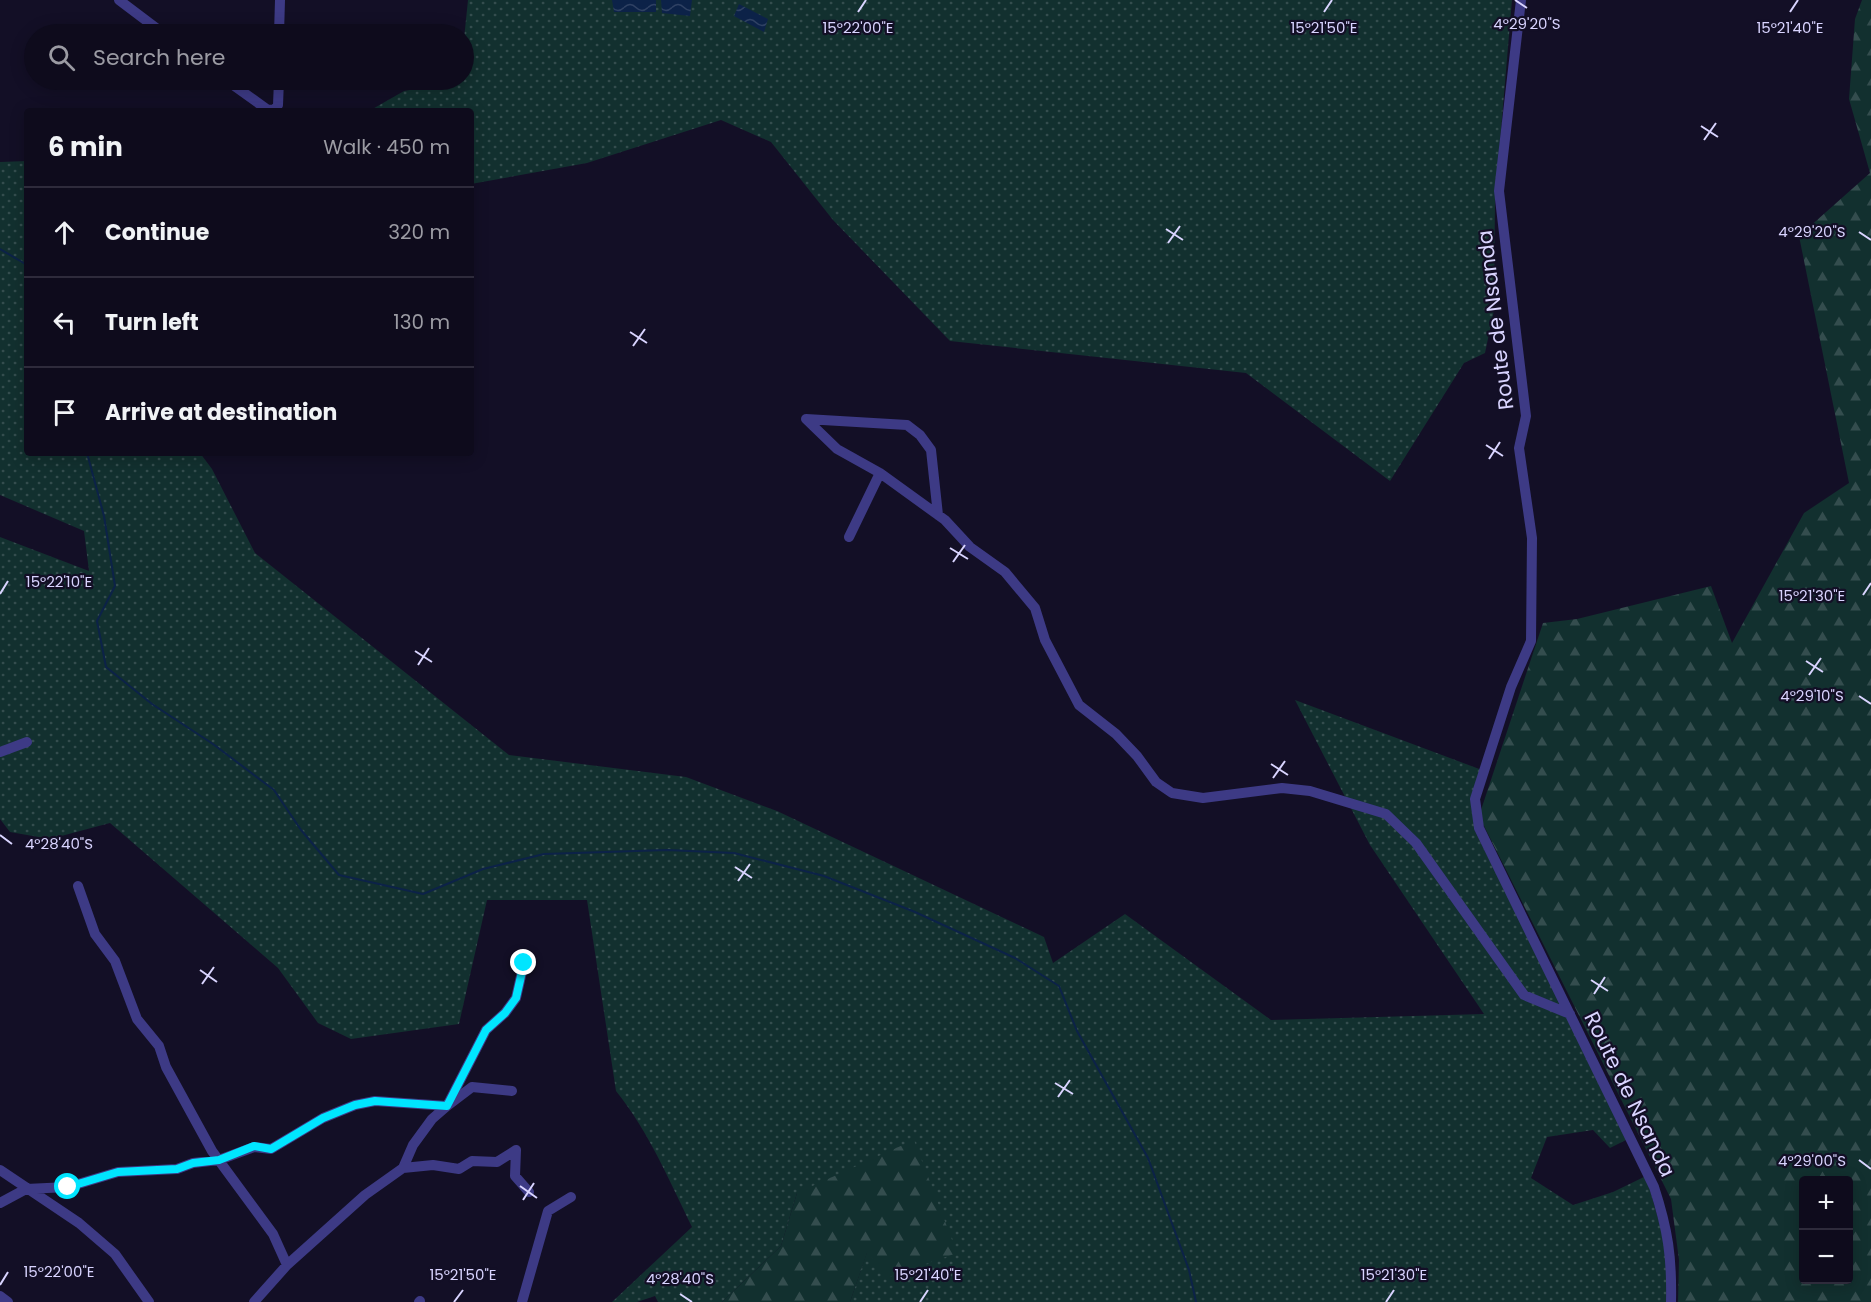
<!DOCTYPE html>
<html lang="en">
<head>
<meta charset="utf-8">
<style>
  :root { --surface:#0e0b1c; --page:#171425; --text:#f1f3f6; --muted:#9b9ba3; --line:#2e2b3b }
  body { margin:0; font-family:Poppins,sans-serif; background:var(--page); color:var(--text) }
  .controls { position:absolute; right:18px; bottom:18px; display:grid; overflow:hidden; border-radius:6px; box-shadow:0 3px 15px #0003 }
  .controls button { width:54px; height:54px; display:grid; place-items:center; padding:0; border:0; border-bottom:2px solid var(--line); background:var(--surface); color:var(--text); font:30px sans-serif }
  .stop { position:absolute; width:18px; height:18px; margin:-14px; border:4px solid #00e5ff; border-radius:50%; background:#fff }
  .stop.end { background:#00e5ff; border-color:#fff; box-shadow:0 2px 6px #0008 }
  .list { margin:0; padding:0; list-style:none }
  h2 { display:flex; justify-content:space-between; align-items:center; height:78px; margin:0; padding:0 24px; font-size:26px }
  h2 small { font-size:20px; font-weight:400; color:var(--muted) }
  .list li { display:grid; grid-template-columns:39px 1fr auto; gap:18px; align-items:center; box-sizing:border-box; height:90px; padding:0 24px; border-top:2px solid var(--line) }
  .list b { display:block; font-size:22px; white-space:nowrap }
  .list em { font-size:20px; font-style:normal; color:var(--muted) }
  .icon { flex:none; width:33px; height:33px; fill:none; stroke:currentColor; stroke-width:2; stroke-linecap:round; stroke-linejoin:round }
  .map { position:relative; flex:none; width:1871px; height:1302px; overflow:hidden }
  .search { position:absolute; background:var(--surface); box-shadow:0 3px 15px #0003; left:24px; top:24px; width:450px; height:66px; display:flex; align-items:center; gap:15px; box-sizing:border-box; padding:0 21px; border-radius:33px; color:var(--muted); font-size:22px }
  .panel { position:absolute; background:var(--surface); box-shadow:0 3px 15px #0003; left:24px; top:108px; width:450px; height:348px; border-radius:6px }
  .map>svg:first-child { display:block }
</style>
</head>
<body>
<div class="map">
<svg width="1871" height="1302" viewBox="0 0 1871 1302">
  <defs>
    <pattern id="grass-dots" width="8" height="8" patternUnits="userSpaceOnUse" patternTransform="scale(1.5)"><rect width="8" height="8" fill="#12302f"/><path d="M2 2h.1M6 6h.1" fill="none" stroke="#344d4e" stroke-width="1.8" stroke-linecap="round"/></pattern>
    <pattern id="forest-firs" width="22" height="20" patternUnits="userSpaceOnUse" patternTransform="scale(1.5)"><rect width="22" height="20" fill="#12302f"/><path d="M5 1l3.5 6h-7zM16 11l3.5 6h-7z" fill="#344d4e"/></pattern>
    <pattern id="water-waves" width="16" height="10" patternUnits="userSpaceOnUse" patternTransform="scale(1.5)"><rect width="16" height="10" fill="#0c2248"/><path d="M0 5q4-4 8 0t8 0" fill="none" stroke="#2f4163"/></pattern>
  </defs>
  <rect width="100%" height="100%" fill="#130f26"/>
  <path fill="url(#grass-dots)" d="M468 0H1512L1495 200 1494 310 1485 353 1464 363 1390 481 1246 373 950 341 833 220 771 142 721 120 587 163 471 184V111H369L404 91 464 80V39Z
    M27 161V453H200L212 469 255 553 509 755 686 777 777 811 1044 937 1053 963 1125 914 1271 1020 1484 1014 1370 845 1295 700 1482 770 1475 831 1628 1139 1610 1148 1593 1130 1547 1137 1531 1178 1573 1205 1613 1192 1646 1176 1669 1257 1668 1302H850L867 1252 957 1253 797 1193 781 1246 722 1302H658L655 1296 637 1302H612L692 1227C669 1180 649 1132 616 1091L587 900H487L459 1024 351 1039 318 1023 278 968 110 823 50 839 10 832 0 819V537L89 571 84 531 0 495V162Z"/>
  <path fill="url(#forest-firs)" fill-rule="evenodd" d="M1862 0H1871V1302H1678L1679 1260 1671 1199 1479 816 1543 623 1577 619 1711 586 1732 643 1804 513 1849 483 1799 236 1870 173 1849 99 1855 19ZM1804 1180H1848V1280H1804Z
    M914 1140 957 1253 889 1277 867 1253 850 1302H722L781 1246 797 1193Z"/>
  <path fill="url(#water-waves)" d="M612 0H656V12H614Z
    M661 0H692L690 16 662 13Z
    M739 4 768 19 764 32 734 16Z"/>
  <g fill="none" stroke-linecap="round" stroke-linejoin="round">
    <path stroke="#0c2248" stroke-width="2" d="M0 249 27 265
      M87 453 104 516 115 586 97 621 106 667 152 704 213 744 274 790 301 830 339 875 423 894 483 869 544 854 667 850 734 853 824 876 915 912 1015 958 1059 986 1077 1031 1148 1158 1189 1270 1196 1302"/>
    <path stroke="#3d3a85" stroke-width="10" d="M119 0 164 34
      M1521 0 1499 191 1526 416 1519 448 1532 538 1531 641 1511 687 1475 799 1479 828 1654 1187C1668 1230 1672 1257 1671 1302
      M279 34 280 0
      M226 80 268 110 275 109 278 105 279 80
      M806 419 837 449 880 473 945 520 970 547 1005 572 1035 608 1045 640 1079 705 1116 734 1137 756 1156 782 1172 793 1203 798 1282 788 1310 791 1386 814 1416 843 1524 995 1570 1014
      M806 419 907 425 920 435 931 450 938 515
      M849 537 880 473
      M0 752 27 742
      M78 886 95 934 115 961 137 1019 159 1046 166 1067 212 1151 273 1234 287 1265
      M512 1091 472 1087 447 1106 486 1030 505 1013 516 998 524 963
      M516 1150 515 1176 529 1192
      M403 1168 433 1165 459 1169 472 1161 497 1162 516 1150
      M0 1170 79 1223 115 1254 149 1302
      M0 1203 26 1189 68 1187 118 1172 177 1169 193 1163 219 1160 254 1147 271 1149 323 1118 355 1105 375 1101 447 1106
      M0 1296 8 1302
      M254 1302 287 1265 365 1195 403 1168 413 1145 432 1119 447 1106
      M419 1302 420 1301
      M522 1302 548 1211 571 1197"/>
  </g>
  <g fill="none" stroke-linecap="round" stroke-linejoin="round">
    <path stroke="#00e5ff" stroke-width="8" d="M68 1187 118 1172 177 1169 193 1163 219 1160 254 1146 271 1149 323 1118 355 1105 375 1101 447 1106 486 1030 505 1013 516 998 524 963"/>
  </g>
  <path fill="none" stroke="#d9d4ff" stroke-width="2" d="M1515 0 1527 8M858 12 866 0M1324 12 1332 0M1790 12 1798 0M1701 126 1718 137M1704 140 1716 123M1166 229 1183 240M1859 232 1871 240M1168 243 1180 226M630 332 647 343M633 346 645 329M1486 445 1503 456M1489 459 1500 442M950 548 968 559M953 562 965 545M0 594 8 581M1863 595 1871 583M415 651 432 662M1806 661 1823 672M418 665 429 648M1809 675 1821 658M1859 696 1871 704M1271 764 1288 775M1273 778 1285 761M0 835 12 844M735 867 752 878M738 881 750 864M200 970 217 982M1591 980 1608 991M202 984 214 967M1594 994 1605 977M1055 1083 1073 1094M1058 1097 1070 1080M1859 1160 1871 1169M520 1186 537 1198M523 1200 534 1183M0 1285 8 1272M680 1294 692 1302M454 1302 463 1290M920 1302 928 1290M1386 1302 1394 1290"/>
  <g text-anchor="middle" dominant-baseline="central" stroke-width="4.5" stroke-linejoin="round" paint-order="stroke">
    <g font-size="21" fill="#d9d4ff" stroke="#130f26">
      <text transform="translate(1495 320) rotate(-97)">Route de Nsanda</text>
      <text transform="translate(1630 1094) rotate(64)">Route de Nsanda</text>
    </g>
  </g>
  <g font-size="15" text-anchor="middle" fill="#d9d4ff" stroke="#130f26" stroke-width="4.5" stroke-linejoin="round" paint-order="stroke">
    <text x="1527" y="29">4°29'20"S</text>
    <text x="858" y="33">15°22'00"E</text>
    <text x="1324" y="33">15°21'50"E</text>
    <text x="1790" y="33">15°21'40"E</text>
    <text x="1812" y="237">4°29'20"S</text>
    <text x="59" y="587">15°22'10"E</text>
    <text x="1812" y="601">15°21'30"E</text>
    <text x="1812" y="701">4°29'10"S</text>
    <text x="59" y="849">4°28'40"S</text>
    <text x="1812" y="1166">4°29'00"S</text>
    <text x="59" y="1277">15°22'00"E</text>
    <text x="463" y="1280">15°21'50"E</text>
    <text x="928" y="1280">15°21'40"E</text>
    <text x="1394" y="1280">15°21'30"E</text>
    <text x="680" y="1284">4°28'40"S</text>
  </g>
</svg>
<div class="controls">
<button>+</button>
<button>−</button>
</div>
<div class="stop" style="left:68px;top:1187px"></div>
<div class="stop end" style="left:524px;top:963px"></div>
<div class="search"><svg class="icon" aria-label="search" viewBox="0 0 24 24"><circle cx="10" cy="10" r="6"/><path d="M15 15l6 6"/></svg>Search here</div>
<section class="panel">
<h2>6 min<small>Walk · 450 m</small></h2>
<ul class="list">
<li><svg class="icon" aria-label="ahead" viewBox="0 0 24 24"><path d="M12 20V5M6 11l6-6 6 6"/></svg><div><b>Continue</b></div><em>320 m</em></li>
<li><svg class="icon" aria-label="left" viewBox="0 0 24 24"><path d="M17 20v-9H6M10 6l-5 5 5 5"/></svg><div><b>Turn left</b></div><em>130 m</em></li>
<li><svg class="icon" aria-label="arrive" viewBox="0 0 24 24"><path d="M6 21V4h12l-3 4 3 4H6"/></svg><div><b>Arrive at destination</b></div></li>
</ul>
</section>
</div>
</body>
</html>
